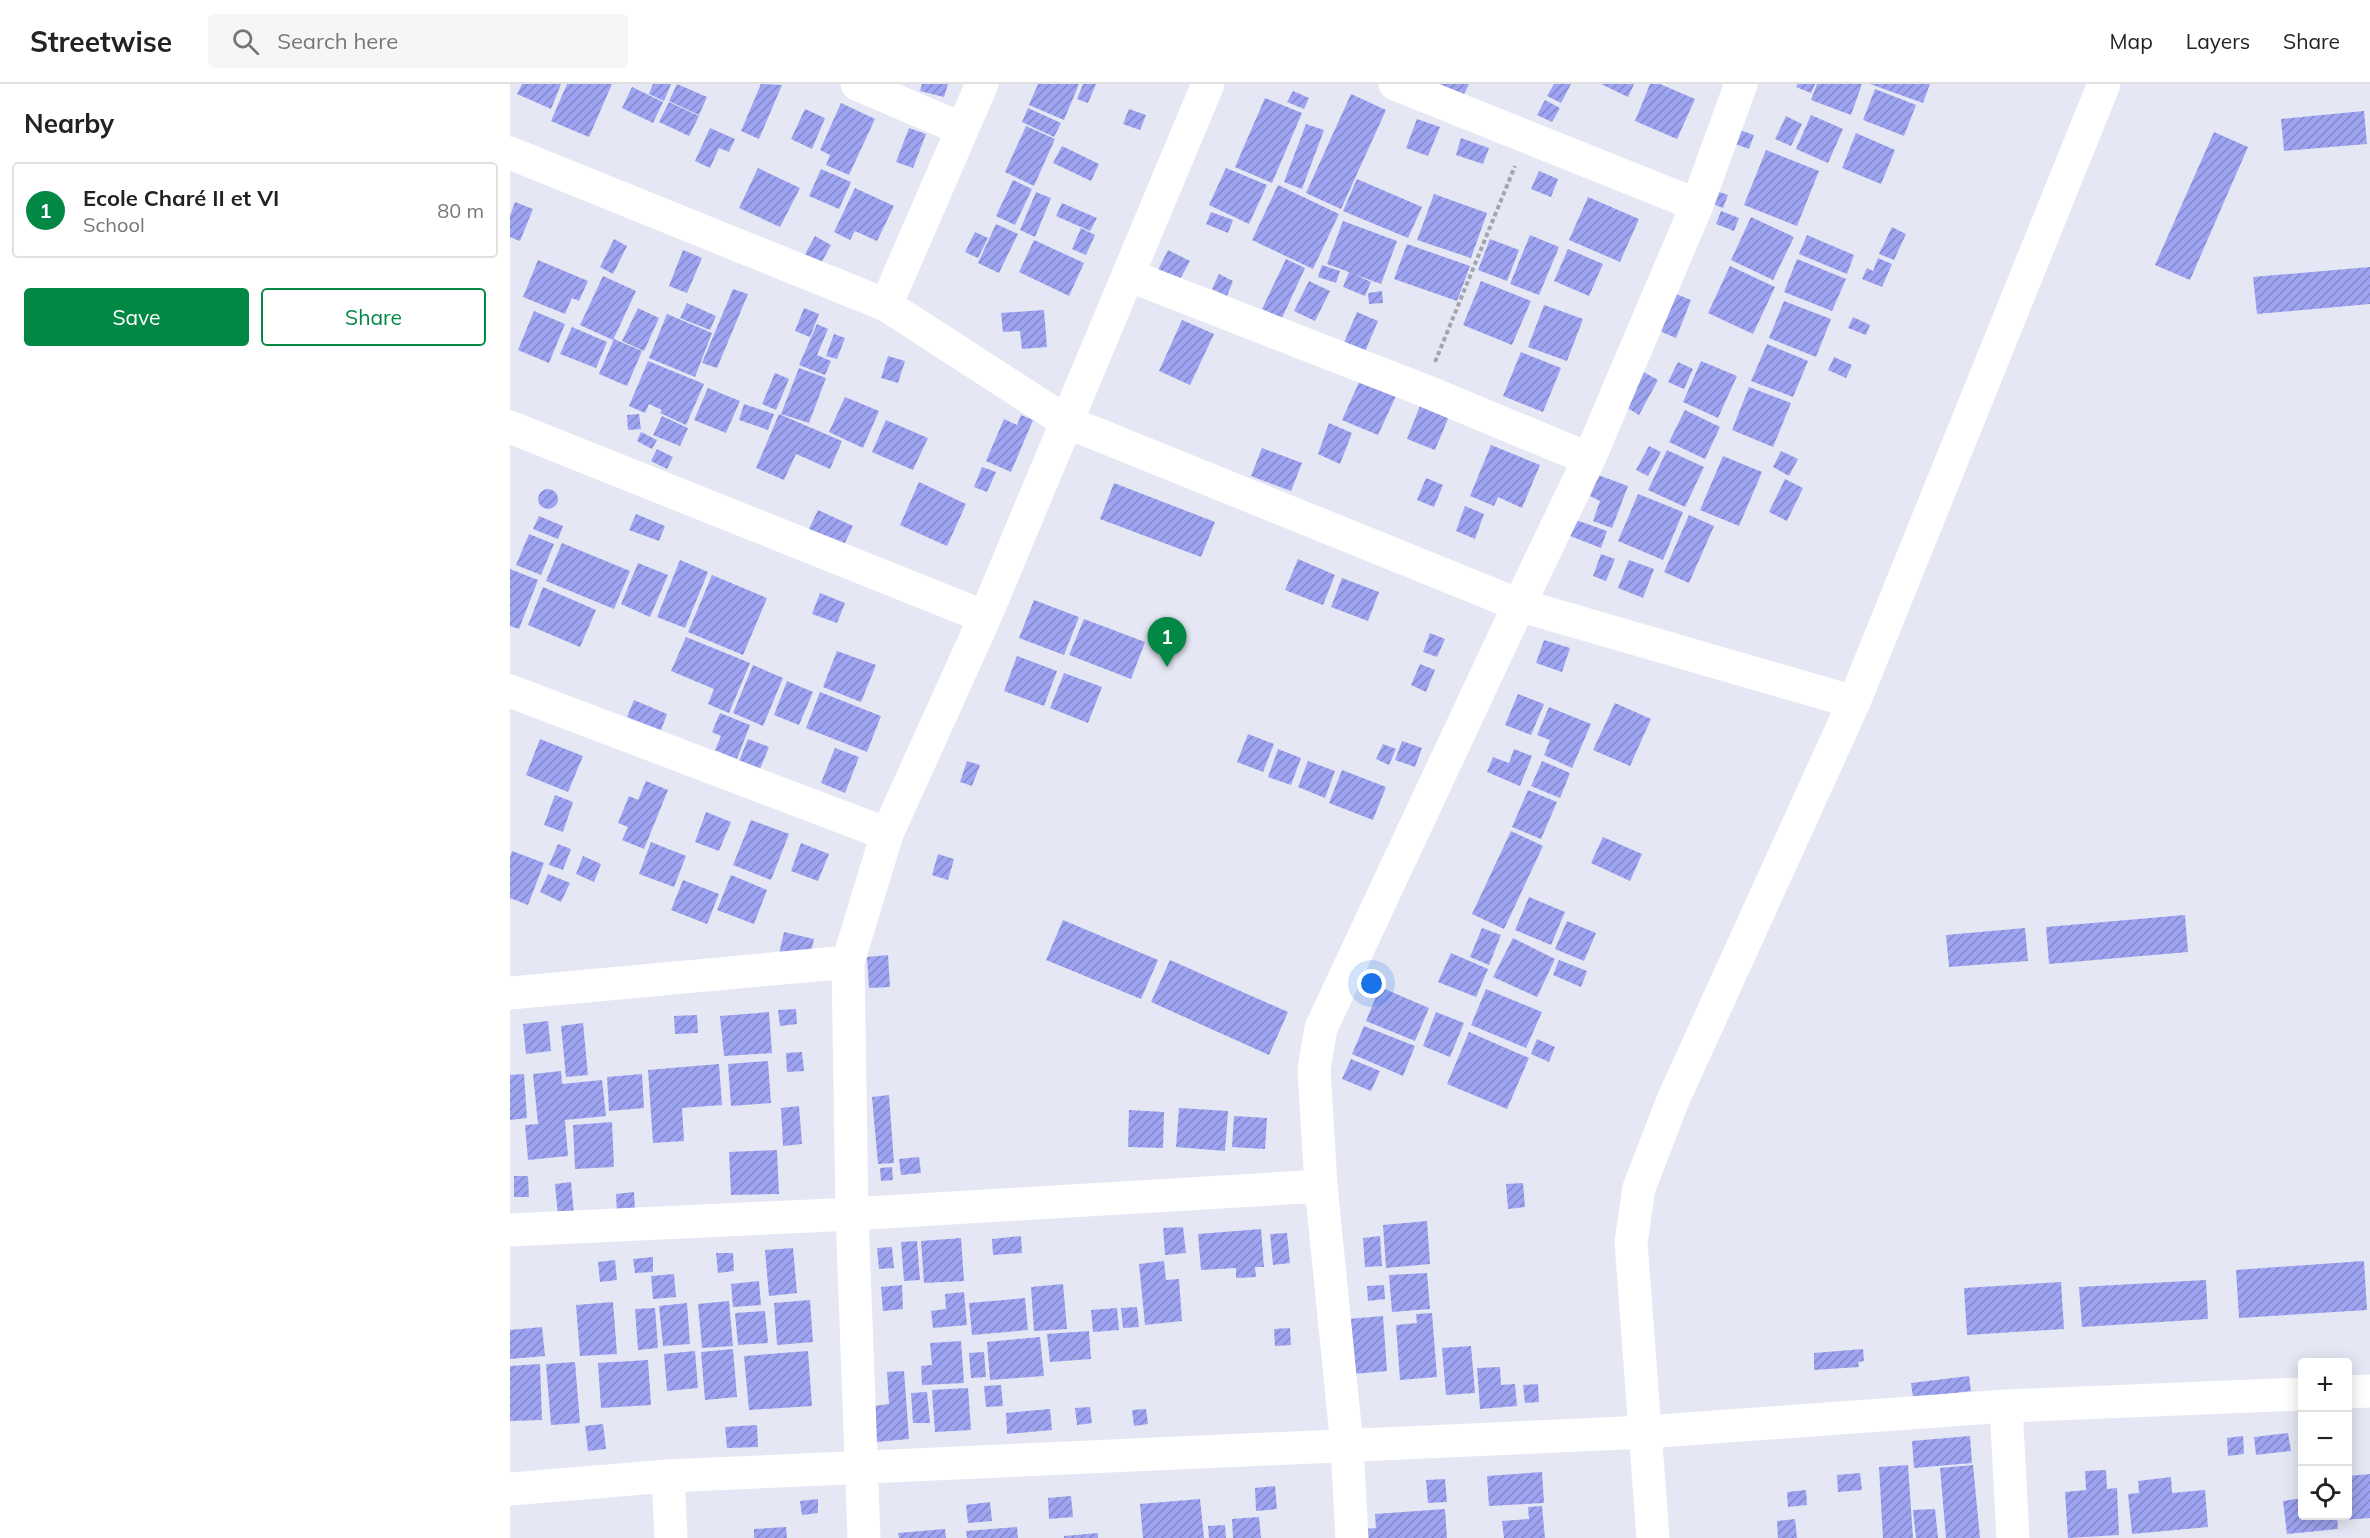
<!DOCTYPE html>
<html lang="en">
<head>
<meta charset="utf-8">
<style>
  :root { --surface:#fff; --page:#f6f6f6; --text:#222; --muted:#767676; --line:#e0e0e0; --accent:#028844 }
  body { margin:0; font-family:Mulish,sans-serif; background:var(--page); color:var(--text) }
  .controls { position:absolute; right:18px; bottom:18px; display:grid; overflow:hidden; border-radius:6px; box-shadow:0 3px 15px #0003 }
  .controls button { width:54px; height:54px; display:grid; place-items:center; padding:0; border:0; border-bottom:2px solid var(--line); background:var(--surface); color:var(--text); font:30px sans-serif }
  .you { position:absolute; left:862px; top:900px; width:21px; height:21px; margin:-15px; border:4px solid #fff; border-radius:50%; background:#1a73e8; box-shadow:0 0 0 9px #1a73e833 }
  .badge { display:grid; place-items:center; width:39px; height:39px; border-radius:50%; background:var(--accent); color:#fff; font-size:20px; font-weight:700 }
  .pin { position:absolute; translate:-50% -50px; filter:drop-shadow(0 2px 3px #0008) }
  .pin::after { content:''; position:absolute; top:32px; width:21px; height:18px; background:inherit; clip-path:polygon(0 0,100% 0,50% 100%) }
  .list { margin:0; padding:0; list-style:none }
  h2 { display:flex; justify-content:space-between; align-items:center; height:78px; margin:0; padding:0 24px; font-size:26px }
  h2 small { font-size:20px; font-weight:400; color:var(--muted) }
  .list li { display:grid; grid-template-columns:39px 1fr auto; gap:18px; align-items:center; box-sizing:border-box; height:96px; margin:0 12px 12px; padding:0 12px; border:2px solid var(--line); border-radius:6px }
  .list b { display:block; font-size:22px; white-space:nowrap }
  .list p { margin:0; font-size:20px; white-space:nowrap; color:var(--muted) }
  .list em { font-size:20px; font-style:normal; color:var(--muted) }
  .actions { display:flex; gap:12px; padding:18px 24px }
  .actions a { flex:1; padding:14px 0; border:2px solid var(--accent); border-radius:6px; text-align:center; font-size:21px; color:var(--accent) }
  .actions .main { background:var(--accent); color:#fff }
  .icon { flex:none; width:33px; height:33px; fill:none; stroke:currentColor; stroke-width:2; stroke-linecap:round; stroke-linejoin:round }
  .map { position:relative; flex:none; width:1860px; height:1454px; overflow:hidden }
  header { display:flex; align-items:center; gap:36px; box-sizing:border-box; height:84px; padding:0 30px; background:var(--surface); border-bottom:2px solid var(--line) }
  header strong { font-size:28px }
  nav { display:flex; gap:33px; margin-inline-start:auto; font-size:21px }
  .search { width:420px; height:54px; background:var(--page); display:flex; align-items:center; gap:15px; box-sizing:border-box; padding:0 21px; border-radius:6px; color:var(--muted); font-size:22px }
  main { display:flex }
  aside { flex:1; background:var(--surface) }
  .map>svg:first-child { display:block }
</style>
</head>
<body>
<header>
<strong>Streetwise</strong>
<div class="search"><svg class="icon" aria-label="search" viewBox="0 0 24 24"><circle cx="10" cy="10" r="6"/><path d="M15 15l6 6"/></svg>Search here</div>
<nav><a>Map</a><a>Layers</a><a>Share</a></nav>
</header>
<main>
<aside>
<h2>Nearby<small></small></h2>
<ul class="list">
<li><span class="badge">1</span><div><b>Ecole Charé II et VI</b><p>School</p></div><em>80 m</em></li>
</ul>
<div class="actions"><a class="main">Save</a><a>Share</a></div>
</aside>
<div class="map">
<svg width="1860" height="1454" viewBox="0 0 1860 1454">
  <defs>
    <pattern id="building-hatch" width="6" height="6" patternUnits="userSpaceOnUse" patternTransform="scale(1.5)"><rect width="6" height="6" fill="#9ea4f2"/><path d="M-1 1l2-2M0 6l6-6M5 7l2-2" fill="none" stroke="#8287c5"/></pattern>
  </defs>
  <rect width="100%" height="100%" fill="#e5e7f4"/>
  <path fill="url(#building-hatch)" d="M12 0H51L41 25 7 10Z
    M57 0H102L79 53 41 37Z
    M143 0H161L154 17 139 10Z
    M167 0 197 13 189 31 159 17Z
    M251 0 272 1 249 55 231 47Z
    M412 0H438L434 13 410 7Z
    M528 0H569L554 36 519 21Z
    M573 0H586L578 19 567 15Z
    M926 0H959L951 16Z
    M1044 0H1061L1051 19 1037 12Z
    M1091 0H1124L1118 13Z
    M1140 0H1150L1185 15 1167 55 1125 37Z
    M1288 0H1305L1301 9 1286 3Z
    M1307 0H1352L1341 31 1301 16Z
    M1360 0H1420L1413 19Z
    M122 3 153 18 143 39 112 24Z
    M1365 5 1406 21 1394 52 1353 36Z
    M783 7 799 14 794 25 777 18Z
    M841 10 876 26 831 125 796 109Z
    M755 14 792 29 762 99 725 83Z
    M1035 16 1050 24 1042 38 1027 31Z
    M159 18 189 32 179 52 149 38Z
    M331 19 365 35 339 91 316 81 320 71 310 66Z
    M518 24 551 39 544 53 512 38Z
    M295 25 315 34 302 65 281 55Z
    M619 25 636 31 630 46 613 40Z
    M1854 27 1857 60 1774 67 1771 35Z
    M1301 31 1333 45 1318 79 1286 65Z
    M1276 32 1292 40 1281 62 1265 55Z
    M907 35 930 43 918 72 896 64Z
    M796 40 814 46 792 105 774 98Z
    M516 42 545 55 524 102 495 88Z
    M200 44 225 55 219 68 209 64 200 84 185 77Z
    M399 44 416 50 403 84 386 78Z
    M1230 46 1244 51 1239 65 1225 60Z
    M1704 48 1738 63 1680 196 1645 181Z
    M1346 49 1385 66 1371 100 1332 84Z
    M951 54 979 64 973 80 946 71Z
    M552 62 589 80 581 97 543 79Z
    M1256 66 1309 87 1287 142 1234 121Z
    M248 84 290 104 270 143 229 124Z
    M716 84 757 101 739 140 699 121Z
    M311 85 341 98 329 125 299 112Z
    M1029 87 1048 95 1041 113 1021 105Z
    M847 95 912 123 898 154 833 127Z
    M503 96 522 105 505 141 486 132Z
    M768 101 829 130 803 185 742 156Z
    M345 104 384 122 367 157 345 147 340 156 324 148Z
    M1203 106 1218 111 1213 124 1198 118Z
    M526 108 541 114 525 153 510 146Z
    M924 110 977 129 961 174 907 156Z
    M1078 113 1129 135 1110 178 1059 156Z
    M5 118 23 125 10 157 0 153V132Z
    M552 119 587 134 580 147 546 132Z
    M1211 127 1229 134 1224 147 1206 140Z
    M701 128 723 136 718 149 696 140Z
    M1241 133 1284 153 1263 196 1221 176Z
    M833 137 887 157 871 200 844 190 861 198 855 212 833 203 839 188 817 180Z
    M486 140 508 150 489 189 468 179Z
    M1382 143 1396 150 1384 176 1369 170Z
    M571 144 585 151 576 171 562 165Z
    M465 148 478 154 468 174 455 168Z
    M1020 151 1049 163 1029 211 1000 200Z
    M1297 151 1344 171 1337 190 1289 170Z
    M305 152 321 161 309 183 293 174Z
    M104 155 117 162 103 190 90 183Z
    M980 155 1009 166 997 197 968 186Z
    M524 156 574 179 559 212 509 188Z
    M897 160 960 182 947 217 884 195Z
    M1058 165 1093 180 1079 212 1044 197Z
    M173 166 192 174 177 209 159 202Z
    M658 166 680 177 669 197 648 186Z
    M1368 174 1382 180 1372 203 1352 195 1357 184 1363 187Z
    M776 175 795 184 772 234 752 225Z
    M1287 175 1336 195 1322 227 1274 208Z
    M28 176 78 197 69 217 62 214 55 230 13 213Z
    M812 181 830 187 826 199 808 193Z
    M1220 182 1265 203 1243 250 1198 229Z
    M1860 183V220L1747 230 1743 193Z
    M709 190 723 197 717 212 702 205Z
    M93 192 126 207 103 256 70 241Z
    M799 197 820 207 805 237 784 227Z
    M971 197 1021 217 1002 261 953 241Z
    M223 205 238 210 207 284 192 279Z
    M872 207 873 219 859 220 858 209Z
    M1161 208 1181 216 1166 254 1145 245Z
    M1274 217 1321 235 1306 273 1259 254Z
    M177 219 206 232 200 246 170 234Z
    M1034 221 1073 235 1057 277 1018 263Z
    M128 224 149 234 134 267 112 257Z
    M294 224 309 230 300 253 285 247Z
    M534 226 537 263 512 265 510 247 493 248 491 229Z
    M24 227 55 240 39 279 8 266Z
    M847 228 868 237 854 270 833 261Z
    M157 230 202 249 185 293 139 274Z
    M1343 233 1360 241 1356 251 1338 244Z
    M672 236 704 250 680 301 649 287Z
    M307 240 318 245 307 271 321 277 315 291 289 281Z
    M62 243 97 258 86 284 50 270Z
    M324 250 335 254 327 275 316 272Z
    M104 255 132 267 117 302 89 290Z
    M1257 260 1298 277 1283 313 1241 297Z
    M1011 268 1051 284 1033 328 993 312Z
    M378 272 395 277 388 299 371 294Z
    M1324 273 1342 281 1336 294 1318 286Z
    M138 277 194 300 176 341 150 329 152 326 139 320 135 329 119 322Z
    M1191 277 1227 292 1208 334 1173 318Z
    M1168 278 1183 285 1174 305 1158 298Z
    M289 284 316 294 299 339 271 330Z
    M1130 286 1148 296 1129 331 1111 320Z
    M265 289 279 295 266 326 252 320Z
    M850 296 886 312 868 351 832 336Z
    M1239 303 1281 319 1263 363 1222 346Z
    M198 304 230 317 216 349 184 336Z
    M335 313 369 327 353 364 319 348Z
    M911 319 940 330 925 366 897 355Z
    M234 320 264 330 258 346 229 336Z
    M1175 326 1210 343 1195 375 1159 358Z
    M129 330 131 345 118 346 117 331Z
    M269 330 332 357 320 385 286 370 274 396 246 384Z
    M511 331 523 336 501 388 476 377 494 335 507 341Z
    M152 332 178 344 170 362 143 351Z
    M376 336 418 354 403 386 362 368Z
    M819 339 842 349 830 380 808 370Z
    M131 348 147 356 142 365 127 357Z
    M981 361 1030 381 1012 424 988 413 984 422 960 412Z
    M1139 362 1151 368 1138 392 1126 386Z
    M752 364 792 379 781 407 741 392Z
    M147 365 163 373 157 385 141 377Z
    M1157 366 1194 383 1175 423 1138 406Z
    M1271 367 1288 375 1279 392 1263 383Z
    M1213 372 1252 388 1229 442 1190 426Z
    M472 383 486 388 477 408 464 403Z
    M1088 391 1118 402 1102 444 1083 437 1090 417 1080 412Z
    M916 394 933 401 924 423 907 416Z
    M1275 395 1293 404 1277 437 1259 428Z
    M409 398 456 420 437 462 390 441Z
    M604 399 705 438 691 473 590 435Z
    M28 415a10 10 0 1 1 20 0a10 10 0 1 1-20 0Z
    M1128 410 1173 428 1153 476 1108 457Z
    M955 422 974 430 965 455 946 447Z
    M308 426 343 442 333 463 298 447Z
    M126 430 155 442 149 457 119 446Z
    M1179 431 1204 442 1179 499 1154 488Z
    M29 432 53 442 48 455 23 445Z
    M1066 436 1097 447 1091 464 1060 452Z
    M19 450 44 460 31 491 6 481Z
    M52 459 120 487 104 525 36 497Z
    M1091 470 1105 475 1096 497 1083 492Z
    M788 475 825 491 813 521 775 506Z
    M170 476 198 488 175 544 147 533Z
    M1119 476 1144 485 1133 514 1108 504Z
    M128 479 158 491 140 533 111 520Z
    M0 485 28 496 9 545 0 542Z
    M202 491 257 514 233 571 178 548Z
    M832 494 869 508 858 537 821 523Z
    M33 503 86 526 70 563 18 541Z
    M310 509 335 519 327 539 302 530Z
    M524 516 569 533 554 571 509 554Z
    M574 535 635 558 621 595 559 571Z
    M920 549 935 555 927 573 913 568Z
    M176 553 240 579 219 629 198 620 204 605 161 587Z
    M1034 556 1060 564 1052 588 1026 579Z
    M327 567 366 581 351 618 313 603Z
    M507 572 547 587 534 622 494 607Z
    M910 580 925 586 916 608 901 601Z
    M243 581 273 594 253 642 223 629Z
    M554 589 592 603 578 639 540 624Z
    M277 597 303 608 289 641 264 631Z
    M310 608 371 632 357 668 296 644Z
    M1008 610 1034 620 1021 651 995 641Z
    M124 616 157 630 151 646 117 633Z
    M1105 619 1141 635 1120 682 1083 666Z
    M1039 623 1081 640 1062 684 1034 671 1040 656 1027 651Z
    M210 629 240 641 227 675 205 666 211 652 202 648Z
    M738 650 764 660 753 688 727 678Z
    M30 655 73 672 58 708 16 691Z
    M238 655 259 663 250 685 229 677Z
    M892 657 912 664 905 683 885 676Z
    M873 660 886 665 879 681 866 675Z
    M325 664 349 673 335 709 311 699Z
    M768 665 791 674 781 701 758 693Z
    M1004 665 1022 672 1010 702 977 688 983 673 999 679Z
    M457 677 470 681 462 702 450 698Z
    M798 677 825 687 815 714 788 703Z
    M1032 677 1060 689 1050 714 1021 702Z
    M832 686 876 703 863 736 819 719Z
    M136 697 158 706 134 765 112 756 118 743 108 739 119 712 128 716Z
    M1018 706 1047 718 1031 755 1002 743Z
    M45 711 63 718 53 748 34 741Z
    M196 728 221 738 209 767 185 758Z
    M241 736 279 750 261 796 223 781Z
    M1001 747 1033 762 994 845 962 830Z
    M1093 753 1132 770 1120 797 1081 779Z
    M141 758 176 772 164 803 129 790Z
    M291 759 319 770 308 797 281 787Z
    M48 760 61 765 53 786 39 781Z
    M2 767 34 779 18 821 0 814V774Z
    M428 770 444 775 438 796 422 791Z
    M73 772 91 780 84 798 66 790Z
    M38 790 60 799 51 818 30 808Z
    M221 791 257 806 244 840 207 826Z
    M173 796 209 810 197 840 161 826Z
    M1019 813 1055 828 1041 861 1005 846Z
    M1675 831 1678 868 1539 880 1536 843Z
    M553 836 648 876 631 915 536 876Z
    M1057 837 1086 849 1074 877 1045 865Z
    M972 844 991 851 979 881 960 873Z
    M1515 844 1518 877 1439 883 1436 851Z
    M274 848 304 855 299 877 269 870Z
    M1003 854 1045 875 1027 913 983 893Z
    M941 869 978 885 966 913 928 898Z
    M378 871 380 903 359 904 357 873Z
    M660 876 778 928 759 971 641 918Z
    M1049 876 1077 887 1071 903 1043 891Z
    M870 903 919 924 905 957 856 937Z
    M976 905 1032 928 1016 964 961 941Z
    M286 925 287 940 270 942 268 926Z
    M259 928 262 969 214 972 210 932Z
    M926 928 954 939 940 973 913 962Z
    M187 931 188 949 165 950 164 932Z
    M38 937 41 967 16 970 13 940Z
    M73 939 78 991 56 993 51 942Z
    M854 942 905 962 893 992 842 970Z
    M959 948 1019 974 997 1025 937 1000Z
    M1027 955 1045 963 1039 978 1021 970Z
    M292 968 294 987 277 988 276 969Z
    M841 975 870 987 861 1007 832 995Z
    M258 977 261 1019 221 1022 218 980Z
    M209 980 212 1021 172 1024 174 1057 143 1059 138 986Z
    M51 987 52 1000 92 996 96 1032 55 1036 58 1072 18 1076 15 1041 28 1040 23 990Z
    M14 990 17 1034 0 1036V991Z
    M132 990 134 1024 99 1027 97 993Z
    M379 1011 384 1079 368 1080 362 1013Z
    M289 1022 292 1060 273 1062 271 1024Z
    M669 1024 718 1027 715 1067 666 1063Z
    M619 1026 654 1028 653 1064 618 1063Z
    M724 1032 757 1034 755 1065 722 1063Z
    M102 1038 104 1083 65 1085 63 1041Z
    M267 1066 269 1110 221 1111 219 1068Z
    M409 1073 411 1089 391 1091 389 1075Z
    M382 1083 383 1096 371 1097 370 1084Z
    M4 1092H18L19 1113H4Z
    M61 1098 64 1130 48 1132 45 1100Z
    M1013 1099 1015 1123 998 1125 996 1100Z
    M124 1108 125 1127 107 1128 106 1110Z
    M917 1137 920 1180 876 1184 873 1141Z
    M673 1143 676 1169 655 1171 653 1144Z
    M751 1145 754 1183H745L746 1193 726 1194V1184L691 1186 688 1150Z
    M777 1149 780 1179 763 1181 760 1150Z
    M511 1152 512 1169 483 1171 482 1155Z
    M870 1152 872 1182 855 1183 853 1154Z
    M451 1154 454 1197 414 1199 411 1157Z
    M407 1157 410 1196 394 1197 391 1158Z
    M382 1163 384 1184 369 1185 367 1164Z
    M283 1164 287 1209 259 1212 255 1166Z
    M206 1169H223L224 1187 208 1189Z
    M143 1173V1188L125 1189 123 1175Z
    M105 1176 107 1196 90 1198 88 1178Z
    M654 1177 656 1196 669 1195 672 1237 635 1241 629 1180Z
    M1854 1177 1857 1226 1729 1234 1726 1186Z
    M917 1189 920 1225 882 1228 879 1191Z
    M164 1190 166 1213 143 1215 141 1192Z
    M1696 1196 1698 1235 1572 1243 1569 1203Z
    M249 1197 251 1221 223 1223 221 1200Z
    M1551 1198 1554 1245 1457 1251 1454 1204Z
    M553 1200 557 1245 524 1247 521 1203Z
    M392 1201 393 1225 373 1227 371 1203Z
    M874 1201 875 1215 858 1217 857 1202Z
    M454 1208 457 1241 423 1244 421 1227 436 1225 435 1210Z
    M515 1214 518 1246 462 1251 459 1219Z
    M300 1216 303 1258 267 1261 264 1219Z
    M219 1217 223 1262 192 1264 188 1220Z
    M103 1218 107 1270 70 1272 66 1221Z
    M177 1219 180 1260 153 1262 149 1222Z
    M627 1223 629 1243 613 1244 611 1224Z
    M145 1224 148 1264 128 1266 125 1225Z
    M607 1224 609 1246 583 1248 581 1226Z
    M255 1227 258 1259 228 1261 225 1229Z
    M922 1229 927 1293 890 1296 886 1241 907 1239 906 1230Z
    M873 1232 877 1287 843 1290 838 1235Z
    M32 1243 35 1272 0 1275V1246Z
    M780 1244 781 1261 765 1262 764 1245Z
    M579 1247 581 1275 540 1278 537 1250Z
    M530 1253 534 1292 480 1296 477 1258Z
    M451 1257 454 1299 412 1301 411 1282 422 1281 420 1259Z
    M961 1262 965 1309 936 1311 932 1264Z
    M223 1265 227 1313 195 1316 191 1268Z
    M1353 1265 1354 1277 1348 1278 1349 1283 1304 1286V1269Z
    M185 1267 188 1304 157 1307 154 1270Z
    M298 1267 302 1322 239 1326 234 1272Z
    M474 1268 476 1293 461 1294 459 1269Z
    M138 1276 141 1321 91 1324 88 1279Z
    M65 1278 70 1339 41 1341 36 1280Z
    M30 1280 32 1336 0 1337V1282Z
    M990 1283 991 1301 1005 1300 1007 1322 970 1325 967 1284Z
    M394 1287 399 1355 366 1358 364 1322 379 1320 377 1288Z
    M1459 1292 1461 1307 1403 1314 1401 1299Z
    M1028 1300 1029 1318 1015 1319 1013 1301Z
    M491 1301 493 1322 476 1323 474 1302Z
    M458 1304 461 1346 425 1348 422 1306Z
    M417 1308 420 1339H403L401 1309Z
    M580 1323 582 1339 567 1341 565 1324Z
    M540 1325 542 1346 497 1350 496 1329Z
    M636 1325 638 1340 624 1342 622 1326Z
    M93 1340 96 1365 78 1367 75 1342Z
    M247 1341 248 1363 217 1364 215 1343Z
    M1778 1349 1781 1367 1746 1371 1744 1353Z
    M1460 1352 1462 1379 1404 1384 1402 1357Z
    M1733 1352 1734 1370 1718 1372 1717 1354Z
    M1398 1381 1403 1454H1373L1369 1383Z
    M1463 1381 1470 1454H1436L1430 1384Z
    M1596 1386 1597 1405 1607 1404 1609 1451 1558 1454 1555 1408 1576 1406 1575 1387Z
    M1032 1388 1034 1419 979 1422 977 1392Z
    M1350 1389 1352 1406 1328 1408 1327 1391Z
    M1860 1390V1434L1834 1436V1432H1838V1392Z
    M1661 1393 1662 1409 1695 1406 1698 1443 1622 1450 1618 1410 1629 1409 1628 1397Z
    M935 1395 937 1418 918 1419 916 1396Z
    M765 1402 767 1425 746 1427 745 1404Z
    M1296 1406 1297 1421 1278 1423 1277 1408Z
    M561 1412 563 1433 539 1435 538 1414Z
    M1792 1414V1432H1827L1828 1445 1777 1450 1773 1417Z
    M308 1415V1429L292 1431 290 1417Z
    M690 1415 694 1454H633L630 1420Z
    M480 1418 482 1437 458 1439 456 1421Z
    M1032 1422 1035 1454H994L992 1437 1019 1435 1018 1423Z
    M935 1425 937 1454H855L854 1445 866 1444 865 1430Z
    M1425 1425 1428 1454H1406L1403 1426Z
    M749 1433 751 1454H723L722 1435Z
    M1285 1435 1287 1454H1268L1267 1437Z
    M715 1441 716 1454H699L698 1442Z
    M276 1443 277 1454H244V1445Z
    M507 1443 508 1454H457L456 1447Z
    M435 1445 436 1454H389L388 1449Z
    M588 1449V1454H554V1452Z"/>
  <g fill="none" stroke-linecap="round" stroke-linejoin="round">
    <path stroke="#a3a5af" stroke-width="4" stroke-dasharray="4.5 3" stroke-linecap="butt" d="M925 278 1005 82"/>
    <path stroke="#fff" stroke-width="33" d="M347 0 452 45
      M885 0 1187 121
      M0 69 376 221 557 338 1009 521 1344 618
      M618 191 913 306 1079 375
      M376 221 472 0
      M0 343 475 533
      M0 607 377 750
      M0 909 338 878
      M0 1146 342 1130 811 1102
      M1838 1308 1860 1307
      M1496 1322 1503 1454
      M158 1392 161 1454
      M0 1405 158 1392 1136 1348 1496 1322 1792 1310
      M354 1454 342 1130 338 878 377 750 475 533 698 0
      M842 1454 837 1362 811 1102 804 985 811 944 1009 521 1079 375 1187 121 1231 0"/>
    <path stroke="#fff" stroke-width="33" d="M1143 1454 1121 1158 1129 1104 1163 1016 1344 618 1594 0"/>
  </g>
</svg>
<div class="controls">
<button>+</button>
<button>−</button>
<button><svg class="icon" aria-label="locate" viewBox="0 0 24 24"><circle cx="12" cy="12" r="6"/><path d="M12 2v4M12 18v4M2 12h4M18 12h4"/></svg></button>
</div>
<div class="you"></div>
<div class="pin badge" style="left:657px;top:583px">1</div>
</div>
</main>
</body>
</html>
